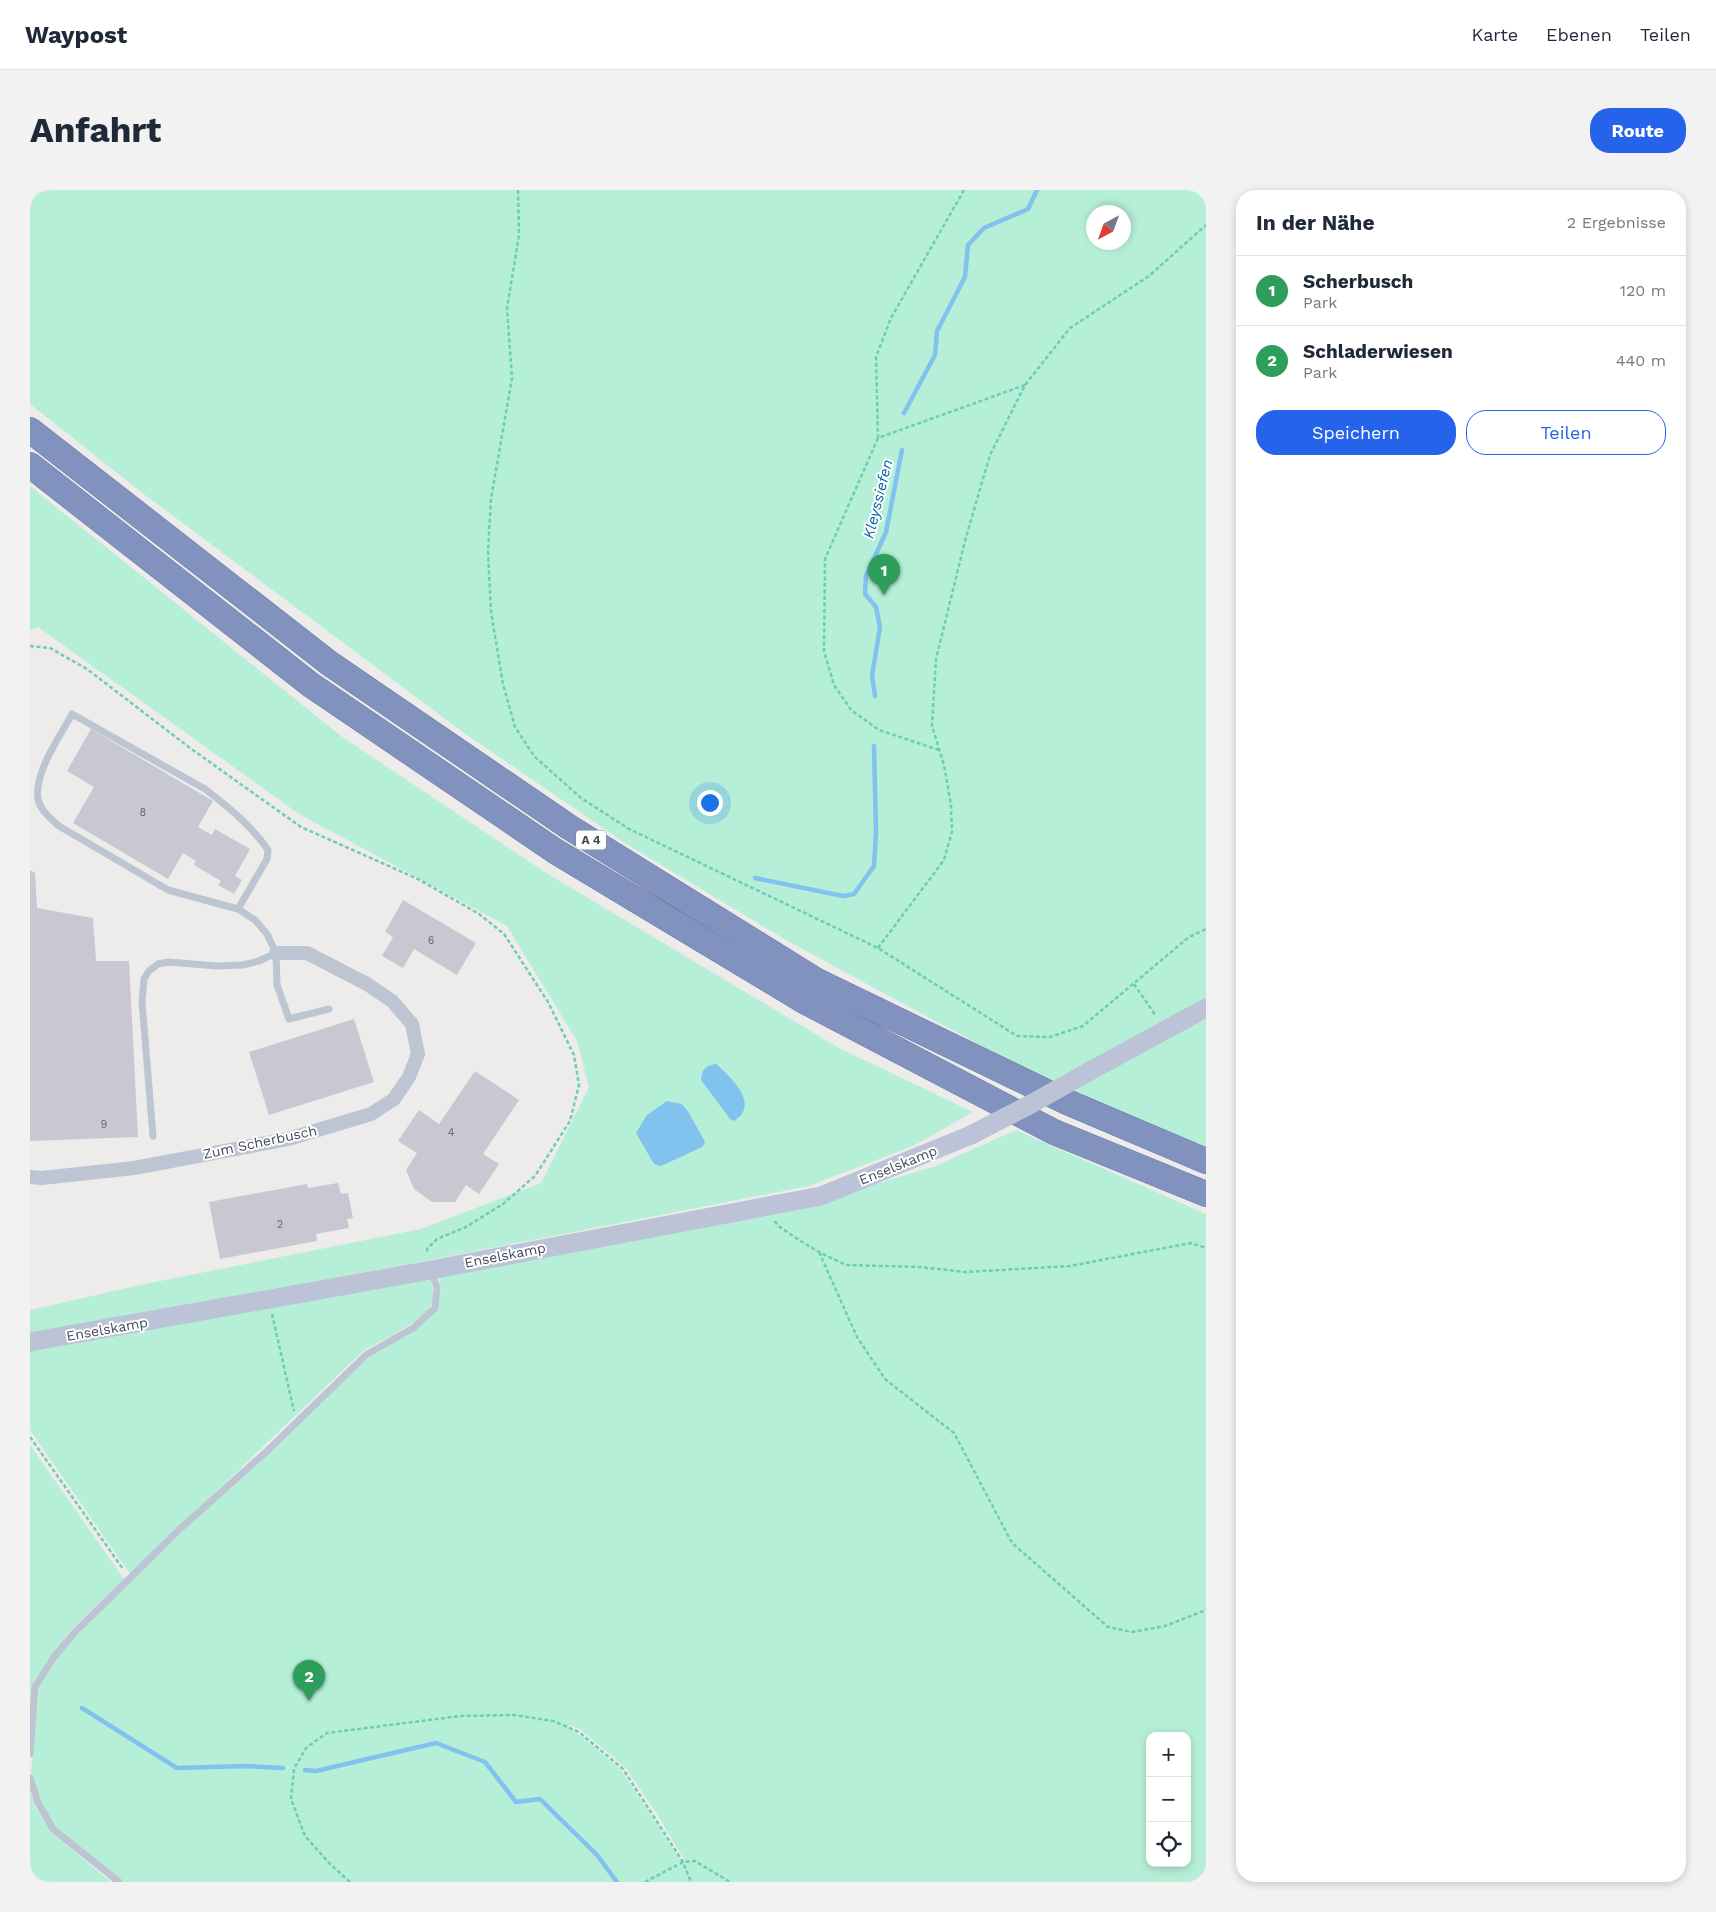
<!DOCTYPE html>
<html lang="de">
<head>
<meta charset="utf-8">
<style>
  :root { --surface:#fff; --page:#f2f2f3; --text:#1f2937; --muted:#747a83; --line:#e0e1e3; --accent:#2563eb }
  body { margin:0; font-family:"Work Sans",sans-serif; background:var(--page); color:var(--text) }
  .controls { position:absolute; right:15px; bottom:15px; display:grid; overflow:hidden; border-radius:10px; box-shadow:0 2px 8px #0003 }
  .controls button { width:45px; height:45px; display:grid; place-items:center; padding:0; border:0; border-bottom:1px solid var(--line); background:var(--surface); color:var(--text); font:25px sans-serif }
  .compass { position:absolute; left:1056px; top:15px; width:45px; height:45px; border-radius:50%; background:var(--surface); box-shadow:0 2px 8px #0003; rotate:221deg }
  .you { position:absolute; left:679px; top:612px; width:18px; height:18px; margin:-12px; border:4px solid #fff; border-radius:50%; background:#1a73e8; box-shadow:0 0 0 8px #1a73e833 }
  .badge { display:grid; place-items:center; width:32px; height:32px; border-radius:50%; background:var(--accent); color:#fff; font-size:16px; font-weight:700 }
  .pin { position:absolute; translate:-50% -41px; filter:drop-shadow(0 1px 2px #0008) }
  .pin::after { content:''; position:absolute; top:26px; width:18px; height:15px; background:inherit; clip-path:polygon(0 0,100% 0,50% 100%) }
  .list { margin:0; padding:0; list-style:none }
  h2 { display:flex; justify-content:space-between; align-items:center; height:65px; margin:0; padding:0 20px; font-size:21px }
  h2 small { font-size:16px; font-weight:400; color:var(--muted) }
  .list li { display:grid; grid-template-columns:32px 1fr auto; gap:15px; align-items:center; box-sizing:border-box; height:70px; padding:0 20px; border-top:1px solid var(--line) }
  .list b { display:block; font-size:19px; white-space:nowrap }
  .list p { margin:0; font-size:16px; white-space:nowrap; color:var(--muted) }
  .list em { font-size:16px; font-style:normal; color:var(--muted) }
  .actions { display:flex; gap:10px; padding:15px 20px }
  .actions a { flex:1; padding:11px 0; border:1px solid var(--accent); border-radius:20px; text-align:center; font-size:18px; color:var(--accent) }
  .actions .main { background:var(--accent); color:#fff }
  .icon { flex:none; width:28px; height:28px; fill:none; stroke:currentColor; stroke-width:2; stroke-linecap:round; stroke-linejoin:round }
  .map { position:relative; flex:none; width:1176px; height:1692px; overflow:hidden; border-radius:20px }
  header { display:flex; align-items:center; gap:30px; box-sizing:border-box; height:70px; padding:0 25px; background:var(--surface); border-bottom:1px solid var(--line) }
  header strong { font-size:24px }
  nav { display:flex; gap:28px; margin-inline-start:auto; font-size:18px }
  .intro { display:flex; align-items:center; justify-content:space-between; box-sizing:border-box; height:120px; padding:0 30px }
  h1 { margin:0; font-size:35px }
  .button { padding:12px 22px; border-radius:20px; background:var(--accent); color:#fff; font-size:18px; font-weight:700 }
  main { display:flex; gap:30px; padding:0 30px }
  aside { flex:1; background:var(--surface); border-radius:20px; box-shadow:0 2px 8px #0003 }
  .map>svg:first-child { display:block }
</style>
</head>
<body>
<header>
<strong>Waypost</strong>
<nav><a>Karte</a><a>Ebenen</a><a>Teilen</a></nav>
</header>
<div class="intro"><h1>Anfahrt</h1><a class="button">Route</a></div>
<main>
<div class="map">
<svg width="1176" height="1692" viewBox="0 0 1176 1692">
  <rect width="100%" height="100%" fill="#eeebeb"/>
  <path fill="#b6efd7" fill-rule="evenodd" d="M0 0H1176V961L1040 904 754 749 595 653 434 543 111 302 0 214ZM1064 22H1094V52H1064Z
    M0 296 311 546 518 684 809 858 943 922 883 956 779 996 395 1071 0 1143V1120L110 1095 391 1039 511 993 559 897 547 851 477 736 269 624 8 437 0 440Z
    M986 940 1176 1024V1692H94L26 1637 11 1613 1 1583 9 1497 26 1468 48 1443 154 1340 337 1169 384 1140 408 1120 411 1099 408 1084 794 1009 903 977ZM539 1535 550 1539 596 1578 628 1626 655 1671 647 1676V1674L652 1672 591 1580 554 1548 538 1538ZM1120 1546H1157V1673H1120Z
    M400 1088C403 1097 404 1105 401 1115 395 1130 349 1152 334 1160L100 1384 0 1240V1161Z
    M0 1255 94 1389 41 1440 20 1468 3 1497 0 1530Z
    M0 1601 5 1617 22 1643 81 1692H0Z"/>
  <path fill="#81c2ee" d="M686 874C701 887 731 915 704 931L700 929 671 890C672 879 675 876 686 874Z
    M637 911 652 914 659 923 675 952 672 957 631 976 624 974 606 943 617 925Z"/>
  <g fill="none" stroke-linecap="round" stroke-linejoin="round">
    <path stroke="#81c2ee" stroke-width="4.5" d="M874 223 905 165 907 141 935 87 938 55 954 38 998 19 1007 0
      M845 506 842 486 850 437 846 417 835 404 836 386 856 342 872 260
      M725 688 813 706 824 704 844 676 846 642 844 556
      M52 1518 147 1578 216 1576 253 1578
      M275 1580 286 1581 406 1553 455 1572 486 1612 510 1609 567 1665 587 1692"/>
  </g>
  <path fill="#c7c8d1" d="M61 539 183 611 168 637 182 645 185 639 220 659 205 686 212 690 204 704 188 695 191 691 164 675 166 671 153 663 138 689 43 633 64 597 37 581Z
    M0 680 5 683 7 718 63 728 66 771H99L108 947 0 951Z
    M373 710 446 753 427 785 384 759 373 778 352 766 363 747 355 742Z
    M324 829 344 892 239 925 219 862Z
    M445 881 489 910 453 964 469 974 449 1004 436 995 425 1012H402L384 999 376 980 387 963 368 951 389 920 409 934Z
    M308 993 311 1004 318 1003 323 1028 317 1029 319 1038 286 1044 287 1051 190 1069 179 1012 277 994 278 998Z"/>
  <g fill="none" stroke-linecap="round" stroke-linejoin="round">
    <g stroke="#6b7da8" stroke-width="26">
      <path id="motorway" d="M0 240 299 473 539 637 787 791 1037 912 1176 971
        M0 275 281 495 525 661 776 812 1024 942 1176 1004"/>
    </g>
    <path stroke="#6dceb1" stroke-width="2.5" stroke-dasharray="4 2.5" stroke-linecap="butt" d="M488 0 489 45 477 118 482 188 461 309 458 362 461 422 473 494 485 537 504 566 551 608 599 639 848 758 987 846 1020 847 1053 836 1159 747 1176 739
      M934 0 861 128 846 167 848 248 995 195
      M848 248 795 369 794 461 804 495 821 520 849 540 909 560
      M0 456 20 458 57 479 160 558 271 637 388 689 449 724 474 744 518 812 544 865 549 895 540 931 505 986 473 1014 436 1037 407 1049 397 1059 398 1064
      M848 758 914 670 922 642 921 615 914 575 902 536 906 469 936 347 960 265 995 195 1040 138 1119 86 1176 35
      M1104 794 1126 826
      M745 1031 747 1035 769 1050 789 1062 816 1075 890 1077 935 1082 1040 1076 1161 1053 1176 1058
      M789 1062 827 1147 855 1189 924 1243 982 1353 1078 1437 1102 1442 1135 1436 1176 1420
      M242 1124 264 1221
      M0 1247 93 1379
      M320 1692 300 1674 275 1646 261 1609 264 1579 276 1558 297 1543 430 1526 484 1525 523 1531 549 1542 593 1579 653 1672 661 1692
      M615 1692 653 1672 665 1671 700 1692"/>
    <path stroke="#bdc4d2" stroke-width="7" d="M208 719 237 669 238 660C222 636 197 616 175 599L42 524C30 547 4 582 8 609 10 620 21 629 29 636L138 700 208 719 225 730 237 744 246 763 247 795 259 829 299 819
      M123 946 112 812 114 789 119 781 128 774 138 772 187 776 213 775 229 771 246 763
      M0 1564 5 1497 24 1467 45 1442 150 1339 237 1261 336 1165 383 1138 405 1118 407 1098 401 1080
      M0 1588 8 1613 23 1639 89 1692"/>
    <path stroke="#bdc4d2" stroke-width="14" d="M0 987 12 988 104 978 258 949 341 924 364 909 379 887 388 864 382 834 362 811 337 794 277 763H246"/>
    <path stroke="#bcc3d6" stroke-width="19" d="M1060 881 1176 818
      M0 1152 401 1080 791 1006 941 945"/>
    <use href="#motorway" stroke="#8092bd" stroke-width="25"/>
    <path stroke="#bcc3d6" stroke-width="19" d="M941 945 1001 914 1060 881"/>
  </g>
  <g text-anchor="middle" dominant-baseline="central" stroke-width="4" stroke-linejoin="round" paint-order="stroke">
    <g font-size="11" fill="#646a77">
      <text x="113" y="622">8</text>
      <text x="401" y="750">6</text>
      <text x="74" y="934">9</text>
      <text x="421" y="942">4</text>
      <text x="250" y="1034">2</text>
    </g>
    <rect fill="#fff" stroke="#7b808b" stroke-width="1" x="546" y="640.5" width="30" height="19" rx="4"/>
    <g font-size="12" font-weight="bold" fill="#434a59">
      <text x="561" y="650">A 4</text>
    </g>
    <g font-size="14" fill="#434a59" stroke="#fff">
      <text transform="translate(230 952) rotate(-12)">Zum Scherbusch</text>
      <text transform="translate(868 975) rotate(-22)">Enselskamp</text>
      <text transform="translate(475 1065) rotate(-11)">Enselskamp</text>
      <text transform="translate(77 1139) rotate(-10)">Enselskamp</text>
    </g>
    <g font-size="15" font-style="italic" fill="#0767a8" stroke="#fff">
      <text transform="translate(848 309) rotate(-76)">Kleyssiefen</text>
    </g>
  </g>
</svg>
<div class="controls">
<button>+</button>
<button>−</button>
<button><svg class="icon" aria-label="locate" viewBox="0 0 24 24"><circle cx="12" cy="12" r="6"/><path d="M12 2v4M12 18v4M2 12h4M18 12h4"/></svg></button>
</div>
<svg class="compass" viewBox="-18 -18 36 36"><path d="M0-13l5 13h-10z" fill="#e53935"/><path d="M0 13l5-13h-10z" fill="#747a83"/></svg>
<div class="you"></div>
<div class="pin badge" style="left:854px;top:405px;background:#2e9e5b">1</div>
<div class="pin badge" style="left:279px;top:1511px;background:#2e9e5b">2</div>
</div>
<aside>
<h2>In der Nähe<small>2 Ergebnisse</small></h2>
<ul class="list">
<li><span class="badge" style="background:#2e9e5b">1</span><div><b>Scherbusch</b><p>Park</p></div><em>120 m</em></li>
<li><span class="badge" style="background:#2e9e5b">2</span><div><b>Schladerwiesen</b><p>Park</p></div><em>440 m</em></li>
</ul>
<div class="actions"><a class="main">Speichern</a><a>Teilen</a></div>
</aside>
</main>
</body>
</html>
